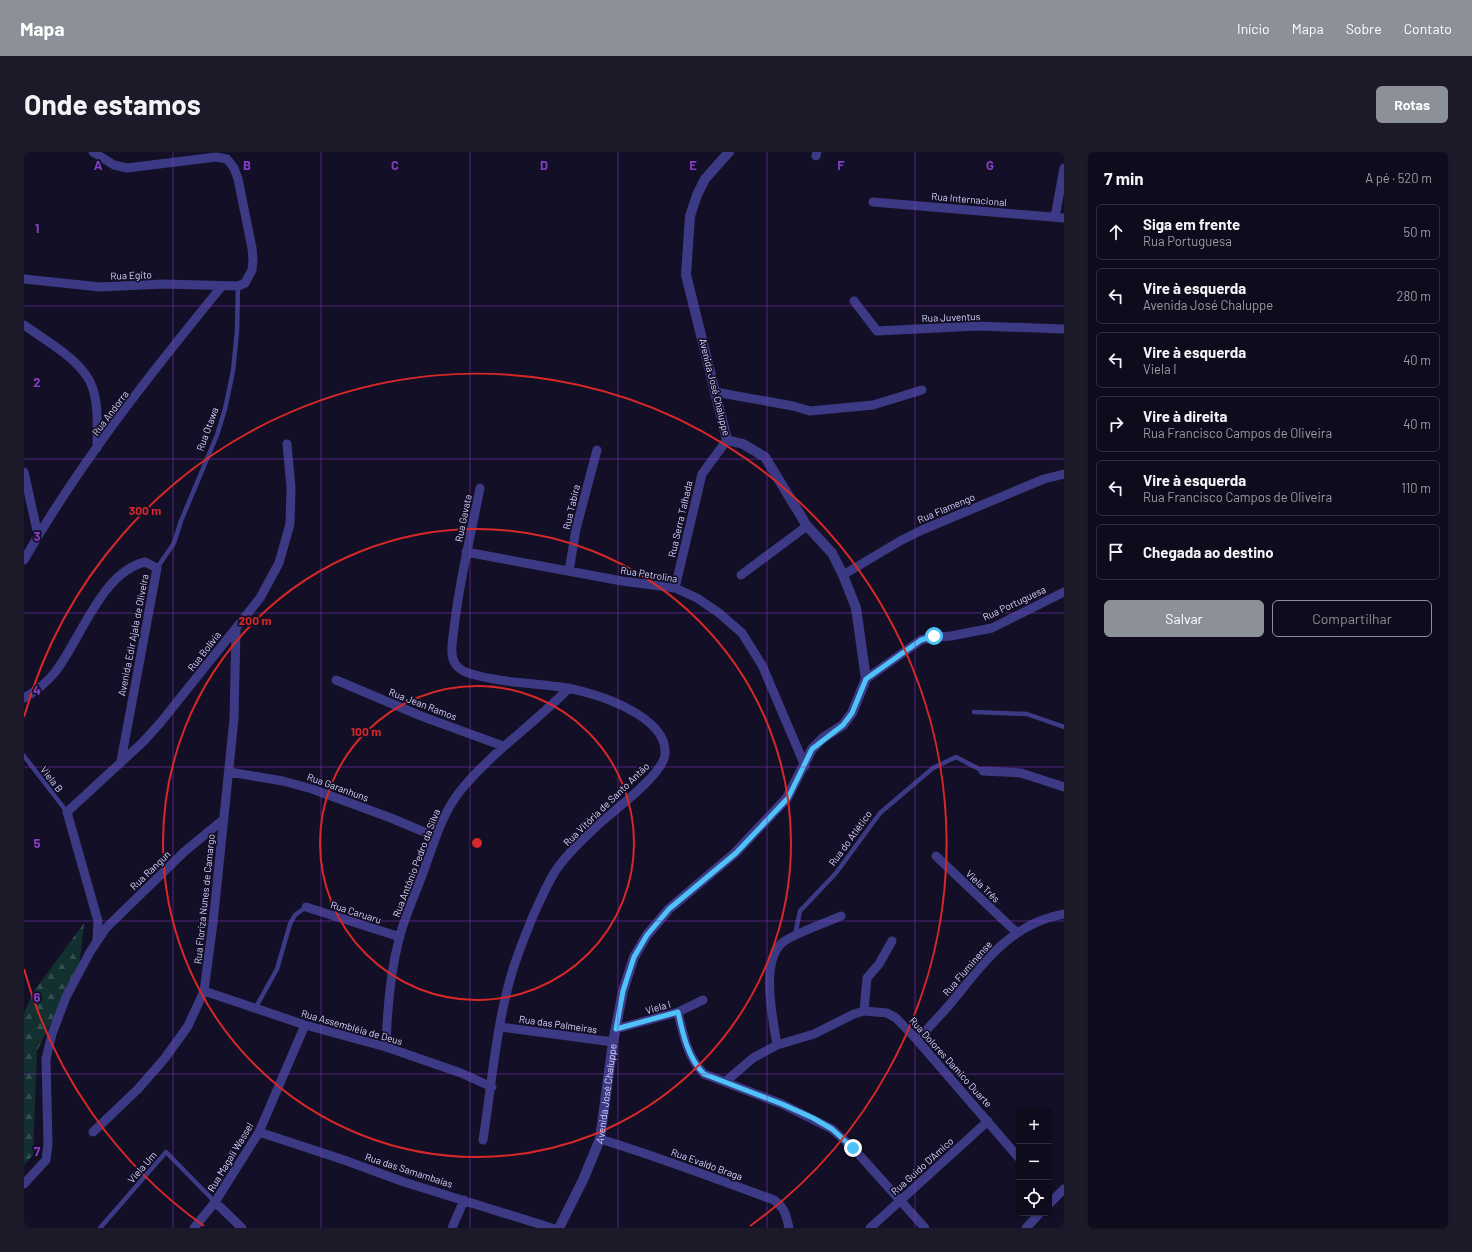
<!DOCTYPE html>
<html lang="pt">
<head>
<meta charset="utf-8">
<style>
  :root { --surface:#0e0b1c; --page:#1c1929; --text:#f1f3f6; --muted:#9b9ba3; --line:#2e2b3b; --accent:#8c9099 }
  body { margin:0; font-family:Barlow,sans-serif; background:var(--page); color:var(--text) }
  .controls { position:absolute; right:12px; bottom:12px; display:grid; overflow:hidden; border-radius:6px; box-shadow:0 1px 3px #0004 }
  .controls button { width:36px; height:36px; display:grid; place-items:center; padding:0; border:0; border-bottom:1px solid var(--line); background:var(--surface); color:var(--text); font:20px sans-serif }
  .stop { position:absolute; width:12px; height:12px; margin:-9px; border:3px solid #4fc3f7; border-radius:50%; background:#fff }
  .stop.end { background:#4fc3f7; border-color:#fff; box-shadow:0 1px 4px #0008 }
  .list { margin:0; padding:0; list-style:none }
  h2 { display:flex; justify-content:space-between; align-items:center; height:52px; margin:0; padding:0 16px; font-size:17px }
  h2 small { font-size:13px; font-weight:400; color:var(--muted) }
  .list li { display:grid; grid-template-columns:26px 1fr auto; gap:12px; align-items:center; box-sizing:border-box; height:56px; margin:0 8px 8px; padding:0 8px; border:1px solid var(--line); border-radius:6px }
  .list b { display:block; font-size:15px; white-space:nowrap }
  .list p { margin:0; font-size:13px; white-space:nowrap; color:var(--muted) }
  .list em { font-size:13px; font-style:normal; color:var(--muted) }
  .actions { display:flex; gap:8px; padding:12px 16px }
  .actions a { flex:1; padding:9px 0; border:1px solid var(--accent); border-radius:6px; text-align:center; font-size:14px; color:var(--accent) }
  .actions .main { background:var(--accent); color:#fff }
  .icon { flex:none; width:22px; height:22px; fill:none; stroke:currentColor; stroke-width:2; stroke-linecap:round; stroke-linejoin:round }
  .map { position:relative; flex:none; width:1040px; height:1076px; overflow:hidden; border-radius:6px }
  header { display:flex; align-items:center; gap:24px; box-sizing:border-box; height:56px; padding:0 20px; background:var(--accent); color:#fff }
  header strong { font-size:19px }
  nav { display:flex; gap:22px; margin-inline-start:auto; font-size:14px }
  .intro { display:flex; align-items:center; justify-content:space-between; box-sizing:border-box; height:96px; padding:0 24px }
  h1 { margin:0; font-size:28px }
  .button { padding:10px 18px; border-radius:6px; background:var(--accent); color:#fff; font-size:14px; font-weight:700 }
  main { display:flex; gap:24px; padding:0 24px }
  aside { flex:1; background:var(--surface); border-radius:6px; box-shadow:0 1px 3px #0004 }
  .map>svg:first-child { display:block }
</style>
</head>
<body>
<header>
<strong>Mapa</strong>
<nav><a>Início</a><a>Mapa</a><a>Sobre</a><a>Contato</a></nav>
</header>
<div class="intro"><h1>Onde estamos</h1><a class="button">Rotas</a></div>
<main>
<div class="map">
<svg width="1040" height="1076" viewBox="0 0 1040 1076">
  <defs>
    <pattern id="forest-firs" width="22" height="20" patternUnits="userSpaceOnUse"><rect width="22" height="20" fill="#12302f"/><path d="M5 1l3.5 6h-7zM16 11l3.5 6h-7z" fill="#344d4e"/></pattern>
  </defs>
  <rect width="100%" height="100%" fill="#130f26"/>
  <path fill="url(#forest-firs)" d="M60 771 55 815 13 899 9 1003 0 1013V861L10 839Z"/>
  <g fill="none" stroke-linecap="round" stroke-linejoin="round">
    <path stroke="#3d3a85" stroke-width="4.5" d="M133 416 150 391 157 369 193 283 201 257 209 219 213 179 214 134
      M950 560 1003 562 1040 575
      M0 604 43 660
      M771 783 776 759 812 721 856 661 909 616 932 605 959 619
      M232 855 253 817 266 772 271 763 282 755
      M76 1076 142 1000 191 1050"/>
    <path stroke="#3d3a85" stroke-width="9" d="M792 4 793 0
      M849 50 1040 66
      M1031 65 1040 16
      M0 127 76 135 140 132 214 134 221 131 228 118 229 108 228 96 214 27 210 16 203 7 192 5 103 16 90 13 69 0
      M830 149 853 179 953 174 1040 177
      M0 173C21 188 47 202 62 223 76 242 73 273 73 296
      M691 240 769 254 786 259 849 253 898 238
      M0 320 14 383
      M456 336C447 383 435 429 430 477 429 486 426 498 429 507 431 514 438 519 444 521 476 531 511 531 543 536 572 541 644 564 641 602 640 622 589 659 574 673 559 687 544 701 532 718 523 732 516 749 509 764 502 781 495 799 489 817 472 872 468 931 459 988
      M442 400 598 429 651 436 673 446 695 461 718 481 738 513 781 614
      M0 408C56 310 127 221 198 134
      M545 419 552 377 573 298
      M717 423 783 374
      M819 423 876 389 898 378 1020 327 1040 322
      M651 436 678 322 703 288
      M842 527 897 488 910 485 927 484 968 476 1040 440
      M312 528 397 564 479 594
      M0 546C13 539 23 530 32 519 57 486 78 420 121 410L133 416 97 609
      M959 619 997 621 1040 635
      M205 620 259 629 288 637 367 666 412 685
      M912 704 992 780
      M282 755 376 785
      M73 789 74 769 43 660 119 590 137 570 236 446 255 411 266 372 267 336 263 292
      M180 839 281 873 362 895 437 921 468 935
      M840 859 843 826 855 812 868 789
      M654 860C659 883 664 906 680 922L758 952 808 977 829 996 901 1076
      M476 875 589 890
      M592 877 654 860 679 848
      M893 888C904 876 916 864 926 852 959 812 985 772 1040 762
      M753 893C749 867 736 810 758 791 766 783 804 770 817 764
      M362 895C363 859 366 822 375 787 381 763 392 741 400 718 410 691 418 661 437 638 468 600 510 572 545 536
      M701 930 729 906 753 893 790 882 830 862 840 859 863 861 872 866 893 888 995 1006
      M69 980 114 937 141 906 164 874 180 839 189 771 210 567 212 476
      M235 980 320 1008 380 1030 528 1076
      M576 987C635 1005 692 1027 750 1048 761 1056 762 1063 765 1076
      M0 1032 22 1008 24 992 22 907 28 882 42 845 66 800 82 776 160 700 200 667
      M191 1050 218 1076
      M1025 1052 1040 1037
      M170 1076 191 1050 235 980 281 873
      M428 1076 440 1048
      M846 1076 964 969
      M1002 1076 1016 1061"/>
    <path stroke="#3d3a85" stroke-width="10" id="s1" d="M535 1076 559 1028 576 987 589 890 599 839 610 805 623 783 645 757 711 701 763 646 788 597 799 586 819 573 828 561 842 527 832 456 819 423 808 401 783 374 741 305 719 292 703 288 662 123 666 64 673 43 681 27 705 0"/>
  </g>
  <g fill="none" stroke-linecap="round" stroke-linejoin="round">
    <path stroke="#4fc3f7" stroke-width="5" d="M829 996 808 977 789 966 758 952 680 922C664 906 659 883 654 860L592 877 599 839 610 805 623 783 645 757 712 701 764 646 788 597 819 573 828 561 842 527 897 488 910 484"/>
  </g>
  <path fill="none" stroke="#843dc5" stroke-width="1" stroke-opacity="0.55" d="M149 0V1076M297 0V1076M446 0V1076M594 0V1076M743 0V1076M891 0V1076M0 154H1040M0 307H1040M0 461H1040M0 615H1040M0 769H1040M0 922H1040"/>
  <g fill="none" stroke="#d62828" stroke-width="2">
    <circle cx="453" cy="691" r="157"/>
    <circle cx="453" cy="691" r="314"/>
    <path d="M180 1074A470 470 0 0 1 0 817M0 565A470 470 0 1 1 726 1074"/>
  </g>
  <g text-anchor="middle" dominant-baseline="central" stroke-width="3.5" stroke-linejoin="round" paint-order="stroke">
    <g font-size="10" fill="#d9d4ff" stroke="#130f26">
      <text transform="translate(945 47) rotate(5)">Rua Internacional</text>
      <text transform="translate(107 123) rotate(-2)">Rua Egito</text>
      <text transform="translate(927 165) rotate(-2)">Rua Juventus</text>
      <text transform="translate(691 235) rotate(76)">Avenida José Chaluppe</text>
      <text transform="translate(86 261) rotate(-53)">Rua Andorra</text>
      <text transform="translate(183 277) rotate(-70)">Rua Otawa</text>
      <text transform="translate(547 355) rotate(-77)">Rua Tabira</text>
      <text transform="translate(922 356) rotate(-23)">Rua Flamengo</text>
      <text transform="translate(439 366) rotate(-78)">Rua Gavata</text>
      <text transform="translate(656 367) rotate(-77)">Rua Serra Talhada</text>
      <text transform="translate(625 422) rotate(9)">Rua Petrolina</text>
      <text transform="translate(990 451) rotate(-25)">Rua Portuguesa</text>
      <text transform="translate(109 483) rotate(-79)">Avenida Edir Ajala de Oliveira</text>
      <text transform="translate(180 499) rotate(-52)">Rua Bolívia</text>
      <text transform="translate(399 552) rotate(21)">Rua Jean Ramos</text>
      <text transform="translate(28 627) rotate(52)">Viela B</text>
      <text transform="translate(314 635) rotate(20)">Rua Garanhuns</text>
      <text transform="translate(582 652) rotate(-44)">Rua Vitória de Santo Antão</text>
      <text transform="translate(826 686) rotate(-54)">Rua do Atlético</text>
      <text transform="translate(392 711) rotate(-69)">Rua Antônio Pedro da Silva</text>
      <text transform="translate(126 718) rotate(-44)">Rua Rangun</text>
      <text transform="translate(959 734) rotate(43)">Viela Três</text>
      <text transform="translate(180 747) rotate(-84)">Rua Floriza Nunes de Camargo</text>
      <text transform="translate(332 760) rotate(18)">Rua Caruaru</text>
      <text transform="translate(943 816) rotate(-49)">Rua Fluminense</text>
      <text transform="translate(634 855) rotate(-16)">Viela I</text>
      <text transform="translate(534 872) rotate(8)">Rua das Palmeiras</text>
      <text transform="translate(328 875) rotate(16)">Rua Assembléia de Deus</text>
      <text transform="translate(927 910) rotate(48)">Rua Dolores Damico Duarte</text>
      <text stroke="none"><textPath href="#s1" startOffset="144">Avenida José Chaluppe</textPath></text>
      <text transform="translate(206 1005) rotate(-59)">Rua Magali Wassel</text>
      <text transform="translate(683 1012) rotate(20)">Rua Evaldo Braga</text>
      <text transform="translate(898 1014) rotate(-42)">Rua Guido D'Amico</text>
      <text transform="translate(118 1015) rotate(-49)">Viela Um</text>
      <text transform="translate(385 1018) rotate(18)">Rua das Samambaias</text>
    </g>
  </g>
  <g font-size="13" text-anchor="middle" font-weight="bold" fill="#843dc5" stroke="#130f26" stroke-width="3.5" stroke-linejoin="round" paint-order="stroke">
    <text x="74" y="18">A</text>
    <text x="223" y="18">B</text>
    <text x="371" y="18">C</text>
    <text x="520" y="18">D</text>
    <text x="669" y="18">E</text>
    <text x="817" y="18">F</text>
    <text x="966" y="18">G</text>
    <text x="13" y="81">1</text>
    <text x="13" y="235">2</text>
    <text x="13" y="389">3</text>
    <text x="13" y="543">4</text>
    <text x="13" y="696">5</text>
    <text x="13" y="850">6</text>
    <text x="13" y="1004">7</text>
  </g>
  <circle cx="453" cy="691" r="6" fill="#d62828" stroke="#130f26" stroke-width="2"/>
  <g font-size="12" text-anchor="middle" font-weight="bold" fill="#d62828" stroke="#130f26" stroke-width="3.5" stroke-linejoin="round" paint-order="stroke">
    <text x="121" y="363">300 m</text>
    <text x="231" y="473">200 m</text>
    <text x="342" y="584">100 m</text>
  </g>
</svg>
<div class="controls">
<button>+</button>
<button>−</button>
<button><svg class="icon" aria-label="locate" viewBox="0 0 24 24"><circle cx="12" cy="12" r="6"/><path d="M12 2v4M12 18v4M2 12h4M18 12h4"/></svg></button>
</div>
<div class="stop" style="left:910px;top:484px"></div>
<div class="stop end" style="left:829px;top:996px"></div>
</div>
<aside>
<h2>7 min<small>A pé · 520 m</small></h2>
<ul class="list">
<li><svg class="icon" aria-label="ahead" viewBox="0 0 24 24"><path d="M12 20V5M6 11l6-6 6 6"/></svg><div><b>Siga em frente</b><p>Rua Portuguesa</p></div><em>50 m</em></li>
<li><svg class="icon" aria-label="left" viewBox="0 0 24 24"><path d="M17 20v-9H6M10 6l-5 5 5 5"/></svg><div><b>Vire à esquerda</b><p>Avenida José Chaluppe</p></div><em>280 m</em></li>
<li><svg class="icon" aria-label="left" viewBox="0 0 24 24"><path d="M17 20v-9H6M10 6l-5 5 5 5"/></svg><div><b>Vire à esquerda</b><p>Viela I</p></div><em>40 m</em></li>
<li><svg class="icon" aria-label="right" viewBox="0 0 24 24"><path d="M7 20v-9h11M14 6l5 5-5 5"/></svg><div><b>Vire à direita</b><p>Rua Francisco Campos de Oliveira</p></div><em>40 m</em></li>
<li><svg class="icon" aria-label="left" viewBox="0 0 24 24"><path d="M17 20v-9H6M10 6l-5 5 5 5"/></svg><div><b>Vire à esquerda</b><p>Rua Francisco Campos de Oliveira</p></div><em>110 m</em></li>
<li><svg class="icon" aria-label="arrive" viewBox="0 0 24 24"><path d="M6 21V4h12l-3 4 3 4H6"/></svg><div><b>Chegada ao destino</b></div></li>
</ul>
<div class="actions"><a class="main">Salvar</a><a>Compartilhar</a></div>
</aside>
</main>
</body>
</html>
